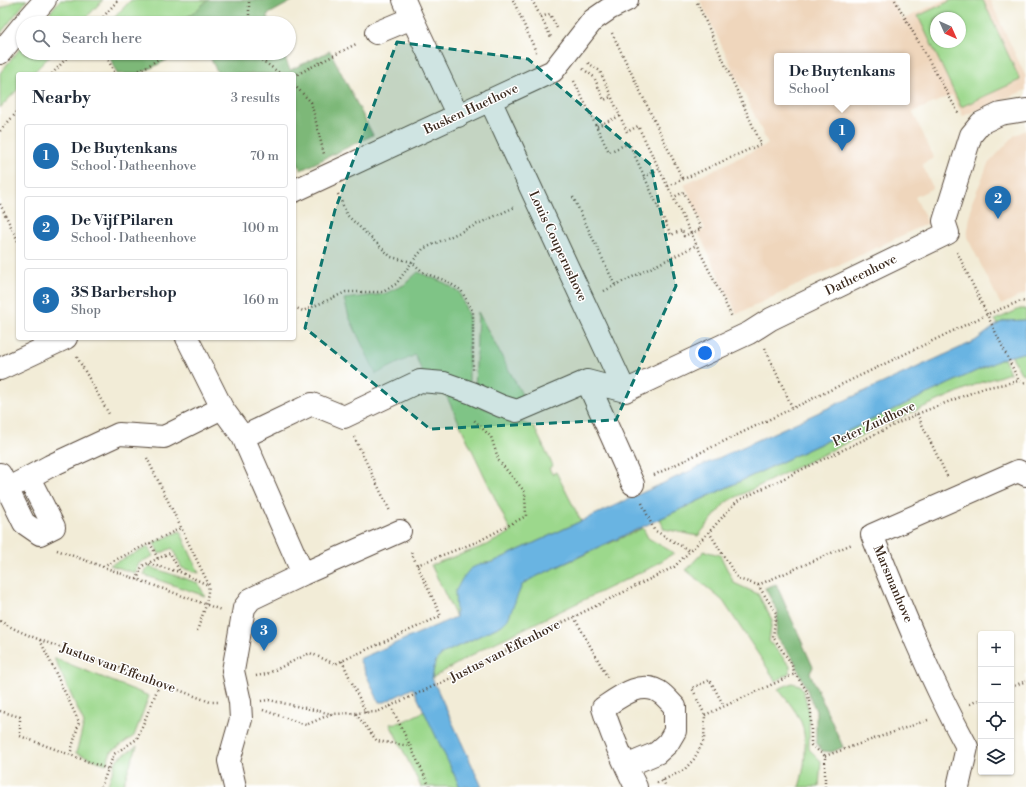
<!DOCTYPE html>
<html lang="en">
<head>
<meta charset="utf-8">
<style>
  :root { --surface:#fff; --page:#f6f6f7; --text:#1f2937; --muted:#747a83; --line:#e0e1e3; --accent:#1f6fb2 }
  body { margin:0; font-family:"Libre Bodoni",serif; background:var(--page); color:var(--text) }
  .controls { position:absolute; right:12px; bottom:12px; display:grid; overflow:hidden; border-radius:4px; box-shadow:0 1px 3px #0004 }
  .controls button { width:36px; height:36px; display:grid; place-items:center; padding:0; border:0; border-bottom:1px solid var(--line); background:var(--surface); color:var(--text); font:20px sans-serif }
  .compass { position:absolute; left:930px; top:12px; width:36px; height:36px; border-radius:50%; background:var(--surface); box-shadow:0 1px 3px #0004; rotate:135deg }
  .you { position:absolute; left:705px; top:353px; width:14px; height:14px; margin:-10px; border:3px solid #fff; border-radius:50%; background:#1a73e8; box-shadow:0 0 0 6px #1a73e833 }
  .badge { display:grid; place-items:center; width:26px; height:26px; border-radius:50%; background:var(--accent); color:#fff; font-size:13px; font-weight:700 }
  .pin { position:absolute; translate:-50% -33px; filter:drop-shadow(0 1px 2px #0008) }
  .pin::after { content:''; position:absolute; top:21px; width:14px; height:12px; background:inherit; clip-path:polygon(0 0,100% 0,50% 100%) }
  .popup { position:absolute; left:774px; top:53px; width:136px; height:52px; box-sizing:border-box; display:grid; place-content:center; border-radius:4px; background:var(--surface); filter:drop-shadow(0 1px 3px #0005); font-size:13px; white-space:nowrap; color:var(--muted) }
  .popup b { font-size:15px; color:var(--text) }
  .popup::after { content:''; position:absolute; left:50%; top:100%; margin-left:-8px; border:8px solid transparent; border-top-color:var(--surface) }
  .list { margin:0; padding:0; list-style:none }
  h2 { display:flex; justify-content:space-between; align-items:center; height:52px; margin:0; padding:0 16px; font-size:17px }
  h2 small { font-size:13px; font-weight:400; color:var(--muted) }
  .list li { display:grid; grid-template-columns:26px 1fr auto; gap:12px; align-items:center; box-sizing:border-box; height:64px; margin:0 8px 8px; padding:0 8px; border:1px solid var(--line); border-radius:4px }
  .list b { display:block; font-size:15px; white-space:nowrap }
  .list p { margin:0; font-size:13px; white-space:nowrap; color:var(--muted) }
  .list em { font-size:13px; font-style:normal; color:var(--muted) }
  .icon { flex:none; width:22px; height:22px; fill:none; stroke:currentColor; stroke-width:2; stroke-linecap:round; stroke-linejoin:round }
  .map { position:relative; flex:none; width:1026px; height:787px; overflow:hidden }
  .search { position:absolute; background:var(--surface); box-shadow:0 1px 3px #0004; left:16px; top:16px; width:280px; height:44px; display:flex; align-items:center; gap:10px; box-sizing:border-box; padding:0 14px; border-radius:22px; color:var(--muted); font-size:15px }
  .panel { position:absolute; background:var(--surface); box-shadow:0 1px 3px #0004; left:16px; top:72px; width:280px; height:268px; border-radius:4px }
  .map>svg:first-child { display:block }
</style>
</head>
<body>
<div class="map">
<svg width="1026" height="787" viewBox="0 0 1026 787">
  <rect width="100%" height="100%" fill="#fff"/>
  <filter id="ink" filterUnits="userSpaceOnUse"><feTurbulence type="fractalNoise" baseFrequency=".025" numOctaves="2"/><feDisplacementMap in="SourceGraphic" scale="8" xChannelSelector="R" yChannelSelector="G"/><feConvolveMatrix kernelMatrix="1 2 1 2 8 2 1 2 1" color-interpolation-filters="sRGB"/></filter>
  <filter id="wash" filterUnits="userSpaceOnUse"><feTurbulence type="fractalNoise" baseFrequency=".012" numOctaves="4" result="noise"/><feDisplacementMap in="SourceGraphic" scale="16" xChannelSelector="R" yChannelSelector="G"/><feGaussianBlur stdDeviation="0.9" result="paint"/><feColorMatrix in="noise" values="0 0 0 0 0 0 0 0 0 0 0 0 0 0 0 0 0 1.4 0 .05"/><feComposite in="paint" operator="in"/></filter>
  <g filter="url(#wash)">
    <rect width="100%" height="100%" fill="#f2ecd7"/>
    <path fill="#efd6bc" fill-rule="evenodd" d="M700 0H892L902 20 944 0H990L1026 77V90L963 116 952 95 913 112 934 158 922 164 933 188 915 197 928 223 737 314 698 232 705 229 684 184 768 144ZM936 18H960V42H936ZM777 56H907V102H777Z
      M1026 130V293L1001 305 967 237 972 202 988 164 1015 135Z"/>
    <path fill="#9cd88c" stroke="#6c8155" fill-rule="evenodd" d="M17 0H27L0 34V9Z
      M60 0H103L81 23H41Z
      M131 0H208L191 15 181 19 155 23H109Z
      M952 0H983L1020 80 961 107 918 16ZM936 18H960V42H936Z
      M23 45V53H53L32 74H18V89L0 108V73Z
      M418 272 445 283 459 292 469 317V388L423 374 415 355 376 374 349 317 344 299 384 294 404 285Z
      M1020 309H1026V320L1004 321 998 324 995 320Z
      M478 312 525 400 506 401 475 390Z
      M1026 352V374L1021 373 1011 355Z
      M1004 358 1010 373 977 384 889 422 726 502 698 536 664 529 660 519Z
      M445 393 534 427 553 466 549 468 552 474 556 472 581 521 493 562 480 564 456 605V617L431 565 487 545 511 532Z
      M643 528 648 538 674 553 650 568 486 647 432 678 435 662 442 654 502 625 522 585 531 579Z
      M180 531 199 573 182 568 172 548 159 554 154 543Z
      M148 547 153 556 139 563 135 573 110 565Z
      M704 551 720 555 734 583 758 594 772 620 769 641 790 666 789 673 776 681 723 601 686 570Z
      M150 567 198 583 205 596 144 575 146 570Z
      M54 658 149 696 134 736 111 752 106 764 76 753 84 723Z
      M792 683 800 685C811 705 809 727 809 749L821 761 819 787H799C805 769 807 747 803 728 800 715 787 700 778 689Z
      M425 711 460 787H421L390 724 402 722Z
      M137 746 122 787H107L117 759Z"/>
    <path fill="#7db878" stroke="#5c714b" d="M208 0H294L267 15 270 23H155L181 19 191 15Z
      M330 51 373 135 301 170 294 156V74H218L208 53H283L290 70Z
      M108 53H181L139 74H117Z
      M776 584 813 667 810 673 843 747 832 752 822 751 816 742V711L794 660 776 637 778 612 765 588Z"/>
    <path fill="#69b4e2" stroke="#526f80" d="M1026 320V352L1004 358 531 579 522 585 508 619 502 625 442 654 435 662 432 678 482 787H460L413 688 385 702H379L359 659 456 617 455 592 462 579 470 569 480 564 493 562 646 491 975 341 998 324 1004 321Z"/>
  </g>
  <g filter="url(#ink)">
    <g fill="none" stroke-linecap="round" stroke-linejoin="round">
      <g stroke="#56473a" stroke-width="24">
        <path id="minor" d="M404 0 412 18
          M376 33 412 18 458 116
          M490 100 625 391
          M294 191 553 71 593 20 609 9 627 0
          M187 338 222 408 243 437 303 574
          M0 369 66 338
          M587 381 633 484
          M625 391 749 333 771 319 948 233 944 221 971 135 981 123 1000 114 1026 110
          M243 437 312 404 344 417 420 381 444 383 472 393 501 406 517 411 587 381 625 391
          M0 474 24 523 40 534 54 527 29 478
          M7 489 50 466 119 434 164 437 222 408
          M626 766 657 753 668 743 675 731V707C671 703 667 698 662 694 643 678 619 697 603 708 611 735 623 761 636 787
          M235 787 229 761 241 719 240 702 233 671 244 608 251 599 303 574 400 531
          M958 787 967 747C930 679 901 607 872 535L1018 471 1026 475"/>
      </g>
      <g stroke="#56473a" stroke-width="24">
        <path id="secondary" d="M25 23 45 0
          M0 53 23 25"/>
      </g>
      <path stroke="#56473a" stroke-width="2.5" stroke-dasharray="1 3" stroke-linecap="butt" d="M513 0 537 54
        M532 0 551 37
        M895 0 959 114
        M541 17 550 14 558 30
        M249 19V0
        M98 23 118 0
        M225 23 249 19V23
        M612 33 683 180
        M105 53 115 74
        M252 53 281 74
        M588 63 600 71 627 132 638 126 732 317
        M583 69 594 77 604 100 611 97
        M220 73V74
        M52 74 71 53
        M132 74 151 64 167 53
        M294 76 356 44
        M574 81 609 152 629 143 671 235 682 230 684 236 701 229 684 192 674 197
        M294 85 311 102 324 154
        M597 126 620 116
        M0 131 18 111
        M644 177 659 169
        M668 186 761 144 696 0
        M338 194 347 215 391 257 412 262 424 273 444 280 461 290 473 312V371
        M573 197 615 285
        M0 204 18 241
        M957 252 1019 381
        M604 291 697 245
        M294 307 303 311 346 292H383L396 284 412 262 423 249 515 207
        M765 348 792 407
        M77 357 109 414
        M917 414 948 478
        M354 437 390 511
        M147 458 209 585 206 605 197 631
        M654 475 988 314 1021 301 1026 302
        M642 503 654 530 690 551
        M709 532 738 579 758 585 776 613 773 637 791 663 795 674 807 691 811 711V745L825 756V787
        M150 543 158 559
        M57 550 221 610
        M149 564 180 572 208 585
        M417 565 479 541 526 516 525 492 499 461 491 437 473 419
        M103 566 181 528
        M137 580 142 566 170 553 180 572
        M758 585 852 544
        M574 617 608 678
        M0 621C27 637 58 646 87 657 128 671 169 686 210 702H218
        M40 640 79 722 70 755
        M342 661 366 713
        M256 676 267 674 310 653 335 664 441 616 410 550
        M1011 687 1026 681
        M695 694 692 688 710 680 724 706
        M261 701 269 700 332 714 377 712 445 681 674 567 709 532 737 501 917 414 984 388 1019 381 1026 383
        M970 704 981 699
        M391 706 430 787
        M263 710 306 725 331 714
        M0 711 20 717V736L108 769
        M356 714 377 741 410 746
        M705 715 795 674
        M825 756 928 720
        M663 780 666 787
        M657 783 684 770 694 759 704 740 705 715 697 699
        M101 787 114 754 137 739 160 683"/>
      <use href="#minor" stroke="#fff" stroke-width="22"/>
      <use href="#secondary" stroke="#fff" stroke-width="22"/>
    </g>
  </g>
  <path fill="#0f766e" fill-opacity="0.2" stroke="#0f766e" stroke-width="3" stroke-dasharray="8 5" stroke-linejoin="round" d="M397 42 528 59 651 165 676 286 616 420 430 429 305 328 335 210Z"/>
  <g text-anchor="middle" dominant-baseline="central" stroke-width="3" stroke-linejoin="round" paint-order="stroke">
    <g font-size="13" fill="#3b2a1e" stroke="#fff">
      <text transform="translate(471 109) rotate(-25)">Busken Huethove</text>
      <text transform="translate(558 246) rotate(65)">Louis Couperushove</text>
      <text transform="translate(861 275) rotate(-26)">Datheenhove</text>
      <text transform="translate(874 424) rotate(-25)">Peter Zuidhove</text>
      <text transform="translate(893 584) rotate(67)">Marsmanhove</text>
      <text transform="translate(505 651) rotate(-27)">Justus van Effenhove</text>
      <text transform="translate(118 668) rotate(20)">Justus van Effenhove</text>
    </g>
  </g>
</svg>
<div class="controls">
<button>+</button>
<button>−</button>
<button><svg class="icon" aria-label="locate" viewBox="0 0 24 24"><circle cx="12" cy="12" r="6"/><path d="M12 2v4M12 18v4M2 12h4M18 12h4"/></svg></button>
<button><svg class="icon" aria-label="layers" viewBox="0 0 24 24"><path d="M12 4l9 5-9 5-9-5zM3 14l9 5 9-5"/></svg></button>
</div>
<svg class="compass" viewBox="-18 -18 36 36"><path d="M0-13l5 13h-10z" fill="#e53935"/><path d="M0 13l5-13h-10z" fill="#747a83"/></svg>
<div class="you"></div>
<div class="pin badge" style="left:842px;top:151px">1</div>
<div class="popup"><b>De Buytenkans</b>School</div>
<div class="pin badge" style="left:998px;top:219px">2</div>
<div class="pin badge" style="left:264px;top:651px">3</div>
<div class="search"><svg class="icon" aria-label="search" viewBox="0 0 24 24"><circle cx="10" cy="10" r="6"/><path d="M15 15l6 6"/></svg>Search here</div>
<section class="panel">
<h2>Nearby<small>3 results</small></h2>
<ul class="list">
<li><span class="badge">1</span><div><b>De Buytenkans</b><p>School · Datheenhove</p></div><em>70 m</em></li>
<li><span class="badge">2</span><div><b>De Vijf Pilaren</b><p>School · Datheenhove</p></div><em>100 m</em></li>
<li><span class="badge">3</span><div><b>3S Barbershop</b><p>Shop</p></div><em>160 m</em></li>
</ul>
</section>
</div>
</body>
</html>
